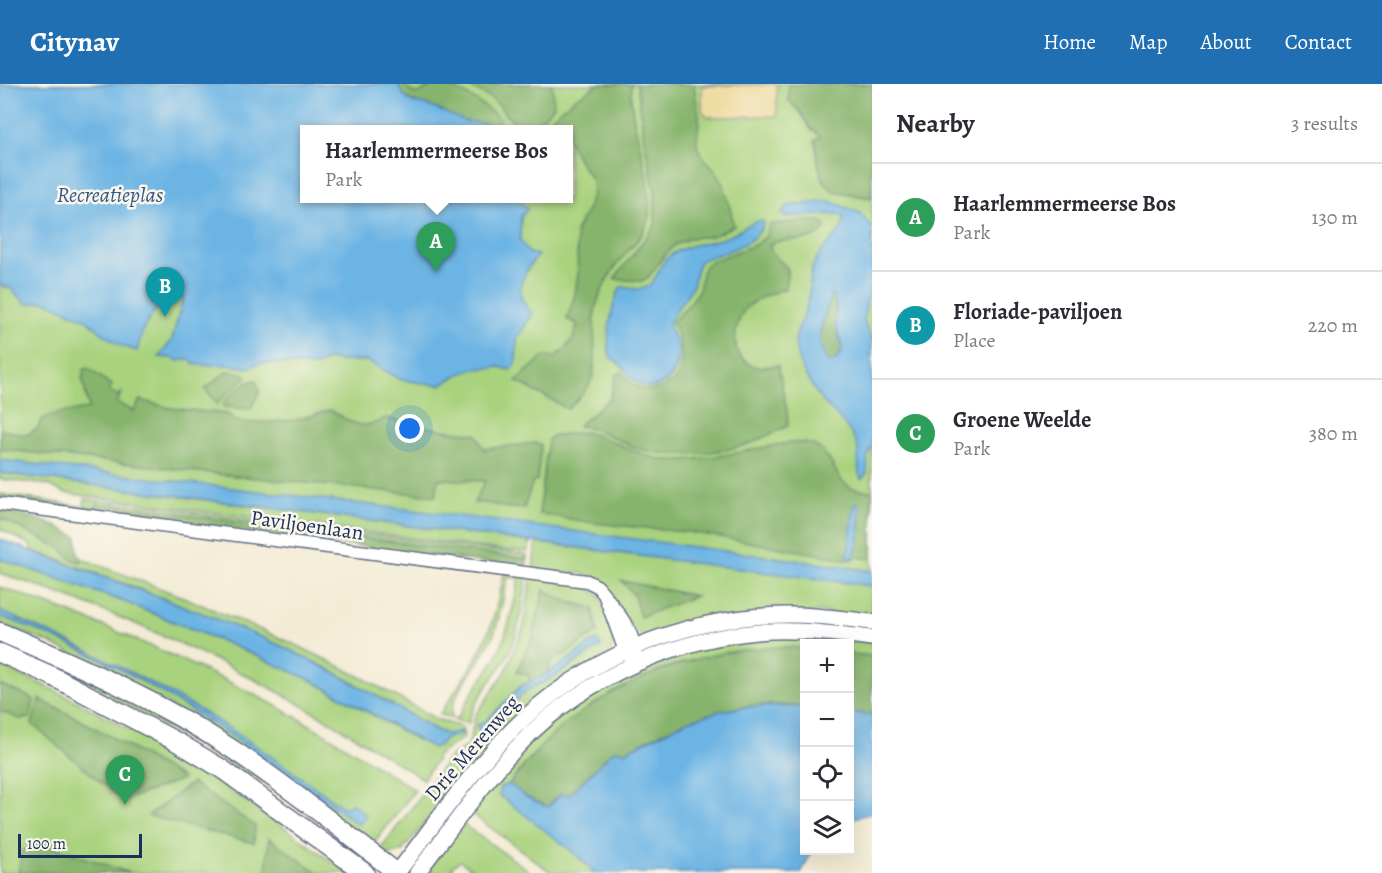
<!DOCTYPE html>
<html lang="en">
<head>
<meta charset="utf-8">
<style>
  :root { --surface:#fff; --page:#f7f7f7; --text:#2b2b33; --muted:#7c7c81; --line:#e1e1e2; --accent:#1f6fb2 }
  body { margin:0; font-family:Alegreya,serif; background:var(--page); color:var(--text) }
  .controls { position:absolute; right:18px; bottom:18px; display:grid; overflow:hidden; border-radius:0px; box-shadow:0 6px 24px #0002 }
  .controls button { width:54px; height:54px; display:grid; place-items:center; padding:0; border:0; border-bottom:2px solid var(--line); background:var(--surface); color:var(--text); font:30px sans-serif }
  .scale { position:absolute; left:18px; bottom:15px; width:124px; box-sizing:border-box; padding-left:6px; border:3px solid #1b2f5e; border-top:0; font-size:16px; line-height:21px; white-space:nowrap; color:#1b2f5e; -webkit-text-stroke:4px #fbf7ec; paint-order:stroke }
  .you { position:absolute; left:410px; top:345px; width:21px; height:21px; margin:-15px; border:4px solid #fff; border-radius:50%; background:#1a73e8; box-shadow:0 0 0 9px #1a73e833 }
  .badge { display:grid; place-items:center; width:39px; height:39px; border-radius:50%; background:var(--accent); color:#fff; font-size:20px; font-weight:700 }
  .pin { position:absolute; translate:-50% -50px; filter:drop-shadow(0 2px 3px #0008) }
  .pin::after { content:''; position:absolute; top:32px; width:21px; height:18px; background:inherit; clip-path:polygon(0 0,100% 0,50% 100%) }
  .popup { position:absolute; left:300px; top:41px; width:273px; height:78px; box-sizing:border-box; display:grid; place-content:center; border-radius:0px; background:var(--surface); filter:drop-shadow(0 2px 4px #0005); font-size:20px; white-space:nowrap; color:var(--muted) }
  .popup b { font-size:22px; color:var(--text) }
  .popup::after { content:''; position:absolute; left:50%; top:100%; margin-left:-12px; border:12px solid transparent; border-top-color:var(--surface) }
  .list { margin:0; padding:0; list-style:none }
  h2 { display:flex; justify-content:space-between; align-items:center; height:78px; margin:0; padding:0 24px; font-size:26px }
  h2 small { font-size:20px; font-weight:400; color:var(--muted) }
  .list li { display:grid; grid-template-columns:39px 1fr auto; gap:18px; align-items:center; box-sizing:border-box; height:108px; padding:0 24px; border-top:2px solid var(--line) }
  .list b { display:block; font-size:22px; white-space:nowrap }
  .list p { margin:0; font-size:20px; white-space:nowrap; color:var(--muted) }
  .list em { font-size:20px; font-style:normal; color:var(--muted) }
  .icon { flex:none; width:33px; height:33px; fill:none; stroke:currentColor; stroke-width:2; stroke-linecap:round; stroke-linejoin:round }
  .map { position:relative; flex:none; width:872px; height:789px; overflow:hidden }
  header { display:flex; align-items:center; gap:36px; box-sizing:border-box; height:84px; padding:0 30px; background:var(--accent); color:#fff }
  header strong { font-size:28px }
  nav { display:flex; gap:33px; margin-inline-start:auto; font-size:21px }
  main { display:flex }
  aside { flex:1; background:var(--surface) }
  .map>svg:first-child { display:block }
</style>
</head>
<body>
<header>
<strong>Citynav</strong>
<nav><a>Home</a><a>Map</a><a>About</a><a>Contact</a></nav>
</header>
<main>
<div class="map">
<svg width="872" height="789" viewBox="0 0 872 789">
  <rect width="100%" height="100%" fill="#fbf7ec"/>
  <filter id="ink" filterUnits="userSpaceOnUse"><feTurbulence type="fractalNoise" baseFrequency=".0167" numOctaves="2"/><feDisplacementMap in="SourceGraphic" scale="12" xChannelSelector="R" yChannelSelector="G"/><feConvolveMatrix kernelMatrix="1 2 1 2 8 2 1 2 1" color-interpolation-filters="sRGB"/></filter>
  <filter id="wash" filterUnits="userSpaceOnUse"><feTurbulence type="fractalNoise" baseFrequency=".008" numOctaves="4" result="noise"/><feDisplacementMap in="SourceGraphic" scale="24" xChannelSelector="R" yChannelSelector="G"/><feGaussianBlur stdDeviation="1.35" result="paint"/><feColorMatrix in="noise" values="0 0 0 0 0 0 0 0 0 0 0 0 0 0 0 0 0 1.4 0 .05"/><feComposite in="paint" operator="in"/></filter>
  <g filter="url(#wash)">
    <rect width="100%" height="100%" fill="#f3ebd4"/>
    <path fill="#a8d27d" stroke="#62806e" stroke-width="1.5" fill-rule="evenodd" d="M0 0H872V490L0 377ZM304 45H568V114H304Z
      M0 389 531 458 527 468 502 466 64 409 49 401 0 395Z
      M85 415 527 471V475L97 420 96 425 84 422Z
      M0 434 63 465 71 475 80 478 83 475 183 513 294 560 363 594 436 635 462 643 464 653 437 672 436 677 423 695C370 662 317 628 261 599 177 555 90 519 0 489V475L122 517 229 560 313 597 417 656 438 662 445 655 461 647 447 650 438 647C387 618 335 586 281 562 200 526 117 496 33 467L29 460 0 445Z
      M536 458 872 502V534L818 528 648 552 640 551 633 546 598 496 581 489H566L533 486ZM623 497 695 512 640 532 634 511Z
      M504 490 527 493C523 518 520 544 510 567 498 592 474 613 468 640L440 630C457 604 476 578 488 549 496 530 500 510 504 490ZM511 493 518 494V501C512 527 507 554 494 577 482 596 467 613 459 633L455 635 451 631C452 608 483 575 493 552 500 535 503 514 507 496Z
      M531 494C553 497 588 495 602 515 606 521 608 530 610 537 614 550 617 556 610 568L447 712 402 767 387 771 379 767 450 673 468 661 471 652 475 632 506 587 523 544ZM544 506 563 516 593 524 598 548 550 579 549 589 596 556 601 562 552 594 527 606 488 644 477 641 484 639 521 602 530 598 528 591 517 587 533 552Z
      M0 503C87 533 171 569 253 610 309 638 362 673 415 706L372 762 164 618 50 559 0 539Z
      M0 550 42 568 217 663 271 702 129 623 0 561Z
      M765 553 872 558V572L850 570V560H804V564L779 563 674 581 655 588 610 611 570 637 531 673 509 700 501 703 596 789H552L469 728 540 646 588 610 628 588 710 560Z
      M0 582C118 631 230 702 332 778L337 776 353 789H0Z
      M461 739 524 783 531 789H477L460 777 453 782 451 789H431V781Z"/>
    <path fill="#86b46c" stroke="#507265" stroke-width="1.5" d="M397 0H403C421 21 422 0 439 1 458 2 487 23 501 35L491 42C483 37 474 39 464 37 455 35 447 30 438 26 419 17 409 23 397 0Z
      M463 0H552L554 22 532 45H524L519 40 505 31 501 23 489 13Z
      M599 0H631C629 44 653 87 649 131 647 150 632 162 620 176 611 188 603 202 598 216 588 243 602 277 589 301 584 310 575 318 568 325L516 297 544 272 555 273C567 264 575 255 577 240L567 235 575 210 578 190 576 146 588 124 593 107 592 96 580 79 568 54V45H563L552 33 574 15Z
      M637 0H694C695 11 697 21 699 32 700 43 695 53 698 64 703 75 711 80 718 90 726 101 731 128 734 142L713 152 690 154 675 161 663 173 648 194 641 197 614 195 655 142V107L644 56Z
      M788 0H872V114L834 107C817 97 818 73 815 56L820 53 814 46 812 47 801 29 789 17Z
      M806 137H821L826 143C816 162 788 152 770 160L771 168 788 185 785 205C772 209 758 213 747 223 735 235 729 267 746 278 755 285 767 283 778 281L787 327 788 342C776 347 765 353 754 358 726 369 673 374 643 366 621 360 602 344 578 342L610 314 616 291 622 288C626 294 631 301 639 304 652 309 673 303 679 289 685 274 679 252 672 239 681 227 693 220 699 205 702 196 700 186 708 179L757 160 766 152 770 140Z
      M831 210 834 212C837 221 835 228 835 236 835 253 853 267 830 279L828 278 820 260V247Z
      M88 284 112 301 109 307 118 312 122 308 117 319 134 327 140 316 170 324 228 330 235 336 252 339 296 336 330 326C353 339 360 348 386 334L437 345 476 350 484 365 535 359 541 361 537 397H533L524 424C507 427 492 417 474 419L485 397 438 395 436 412 235 392 0 365V347L2 346 27 351 38 344C40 327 75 328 89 325L82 293H84L83 286Z
      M227 287 244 290 247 293 234 303 217 320 205 305Z
      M256 296 260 308 250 325 224 323 223 320C231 310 242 298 256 296Z
      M583 348C610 352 633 371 661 375 698 380 751 364 789 359 799 358 812 358 820 365 842 384 832 407 872 407V475L857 473 851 476 696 449 594 439 539 430 548 356 552 352Z
      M0 410 96 425 97 420 527 475 526 484 0 415Z
      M0 426C28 430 52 439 77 453L78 470 83 475 80 478 71 475 62 465 0 434Z
      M622 497 696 512 640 533 634 511Z
      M544 506 563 516 593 524 598 548 550 579 549 589 530 598 528 591 517 588 533 552Z
      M779 563 804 564V623C737 614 682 636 624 668L614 666 569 711 554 715 548 723 528 714 509 700C528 678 546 654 569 637 631 591 703 566 779 563Z
      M850 570 872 572V631L850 628Z
      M0 601 23 610 34 616 30 634 19 635 0 627Z
      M39 615C88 639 136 666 183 695L123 717 32 640Z
      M192 699 255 742 254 759 148 732Z
      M269 754 318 789H266Z
      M43 759 130 789H18L22 767Z"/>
    <path fill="#eeda9e" stroke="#84847e" stroke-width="1.5" d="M777 0V32L711 33 707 32 702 27V2Z"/>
    <path fill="#6cb4e4" stroke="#4472a1" stroke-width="1.5" fill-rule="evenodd" d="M0 0H397L404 11 413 19 427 21 465 37 489 40 492 45H304V114L517 115 528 124 521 133 520 156 529 169 538 171C523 189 510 211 533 229L517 255 516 280 510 286 499 283 475 285 462 289 440 301 401 296 367 277H339L329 275 316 282 261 279 248 284 226 281H200L194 280 190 275 178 277 173 274 159 273 172 256 183 214 169 206 143 245 137 267 120 261 103 250 87 236 47 218H39L32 220 25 219 10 204 0 201Z
      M829 117 860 129 872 144V190L864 235 868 248 872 254V363C872 363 868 371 868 372 866 382 871 389 861 395 855 382 862 369 855 356 846 338 832 329 820 314 808 297 792 273 796 251 799 241 804 231 807 221 810 209 809 197 812 185 818 163 840 155 844 136L842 131 837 130 785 133 781 130 787 122ZM831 210 834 212C837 221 835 228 835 237 835 253 853 267 830 279L828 278 820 260V247Z
      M760 137 764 138C760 156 737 164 721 170 714 173 706 172 700 178 695 184 696 194 693 201 686 215 675 225 669 240 670 247 673 251 676 257 682 274 677 294 660 301 652 304 645 304 638 299 627 292 623 279 611 274 604 259 612 217 621 203 629 204 641 207 648 202 657 196 659 182 666 175 683 158 711 161 731 151 741 146 749 139 760 137Z
      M0 376 413 426 824 480 872 487V502L0 389Z
      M857 418C864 430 860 466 851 476L848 472 854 422Z
      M0 455C94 491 190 521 281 562 335 587 387 618 438 647L447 650 462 647V650L445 655 438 662 433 664 313 597 229 560 122 517 0 475Z
      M0 527C67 556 133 587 196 624 247 654 296 690 344 724L353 720 366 731 359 741C297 697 235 652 169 613 116 581 58 554 0 532Z
      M596 556 601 562 552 594 527 606 488 644 479 647 477 641 484 639 521 602 549 589Z
      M757 622 804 623V766L812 767 801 789H596L574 769 499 711 500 703 509 700 528 714 548 723 561 710 569 711 614 666 624 668 685 638 719 627Z
      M850 628 872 631V729L850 735Z"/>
  </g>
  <g filter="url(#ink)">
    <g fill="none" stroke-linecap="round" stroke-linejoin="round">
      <g stroke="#677187" stroke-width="15">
        <path id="minor" d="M0 420 587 497 597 502 604 510
          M604 510C622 534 636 548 636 580L625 567Z"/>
      </g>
      <g stroke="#677187" stroke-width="18">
        <path id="major" d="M397 789C434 741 469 690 511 647 584 573 683 533 786 531 814 530 844 535 872 538
          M417 789C451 745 483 698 523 657 587 591 680 552 772 547 805 546 839 550 872 554"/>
      </g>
      <g stroke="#677187" stroke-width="21">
        <path id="highway" d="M0 548C80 582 159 617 232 665 289 703 343 747 397 789
          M0 569 50 591 179 659 222 685 365 789"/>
      </g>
      <use href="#minor" stroke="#fff" stroke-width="12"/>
      <use href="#major" stroke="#fff" stroke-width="15"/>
      <use href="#highway" stroke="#fff" stroke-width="18"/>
    </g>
  </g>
  <g text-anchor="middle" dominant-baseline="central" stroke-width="5" stroke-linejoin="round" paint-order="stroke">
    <g font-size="21" fill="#1b2f5e" stroke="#fbf7ec">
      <text transform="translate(307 441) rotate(8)">Paviljoenlaan</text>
      <text transform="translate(472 664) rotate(-49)">Drie Merenweg</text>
    </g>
    <g font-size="22" font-style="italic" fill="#335786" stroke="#fbf7ec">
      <text x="110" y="111">Recreatieplas</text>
    </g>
  </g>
</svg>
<div class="controls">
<button>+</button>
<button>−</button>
<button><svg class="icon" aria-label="locate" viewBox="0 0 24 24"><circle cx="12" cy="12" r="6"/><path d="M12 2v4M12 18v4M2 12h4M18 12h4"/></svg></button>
<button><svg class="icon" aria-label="layers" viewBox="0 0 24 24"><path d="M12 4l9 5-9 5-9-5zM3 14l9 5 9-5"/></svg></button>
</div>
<div class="scale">100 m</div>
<div class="you"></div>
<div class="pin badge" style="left:436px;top:188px;background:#2e9e5b">A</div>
<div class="popup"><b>Haarlemmermeerse Bos</b>Park</div>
<div class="pin badge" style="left:165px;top:233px;background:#0f9aa8">B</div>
<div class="pin badge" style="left:125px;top:721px;background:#2e9e5b">C</div>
</div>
<aside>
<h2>Nearby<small>3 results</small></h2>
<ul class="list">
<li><span class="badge" style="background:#2e9e5b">A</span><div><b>Haarlemmermeerse Bos</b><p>Park</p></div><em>130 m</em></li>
<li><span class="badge" style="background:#0f9aa8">B</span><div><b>Floriade-paviljoen</b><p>Place</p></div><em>220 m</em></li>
<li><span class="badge" style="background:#2e9e5b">C</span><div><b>Groene Weelde</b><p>Park</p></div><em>380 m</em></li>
</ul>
</aside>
</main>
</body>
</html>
